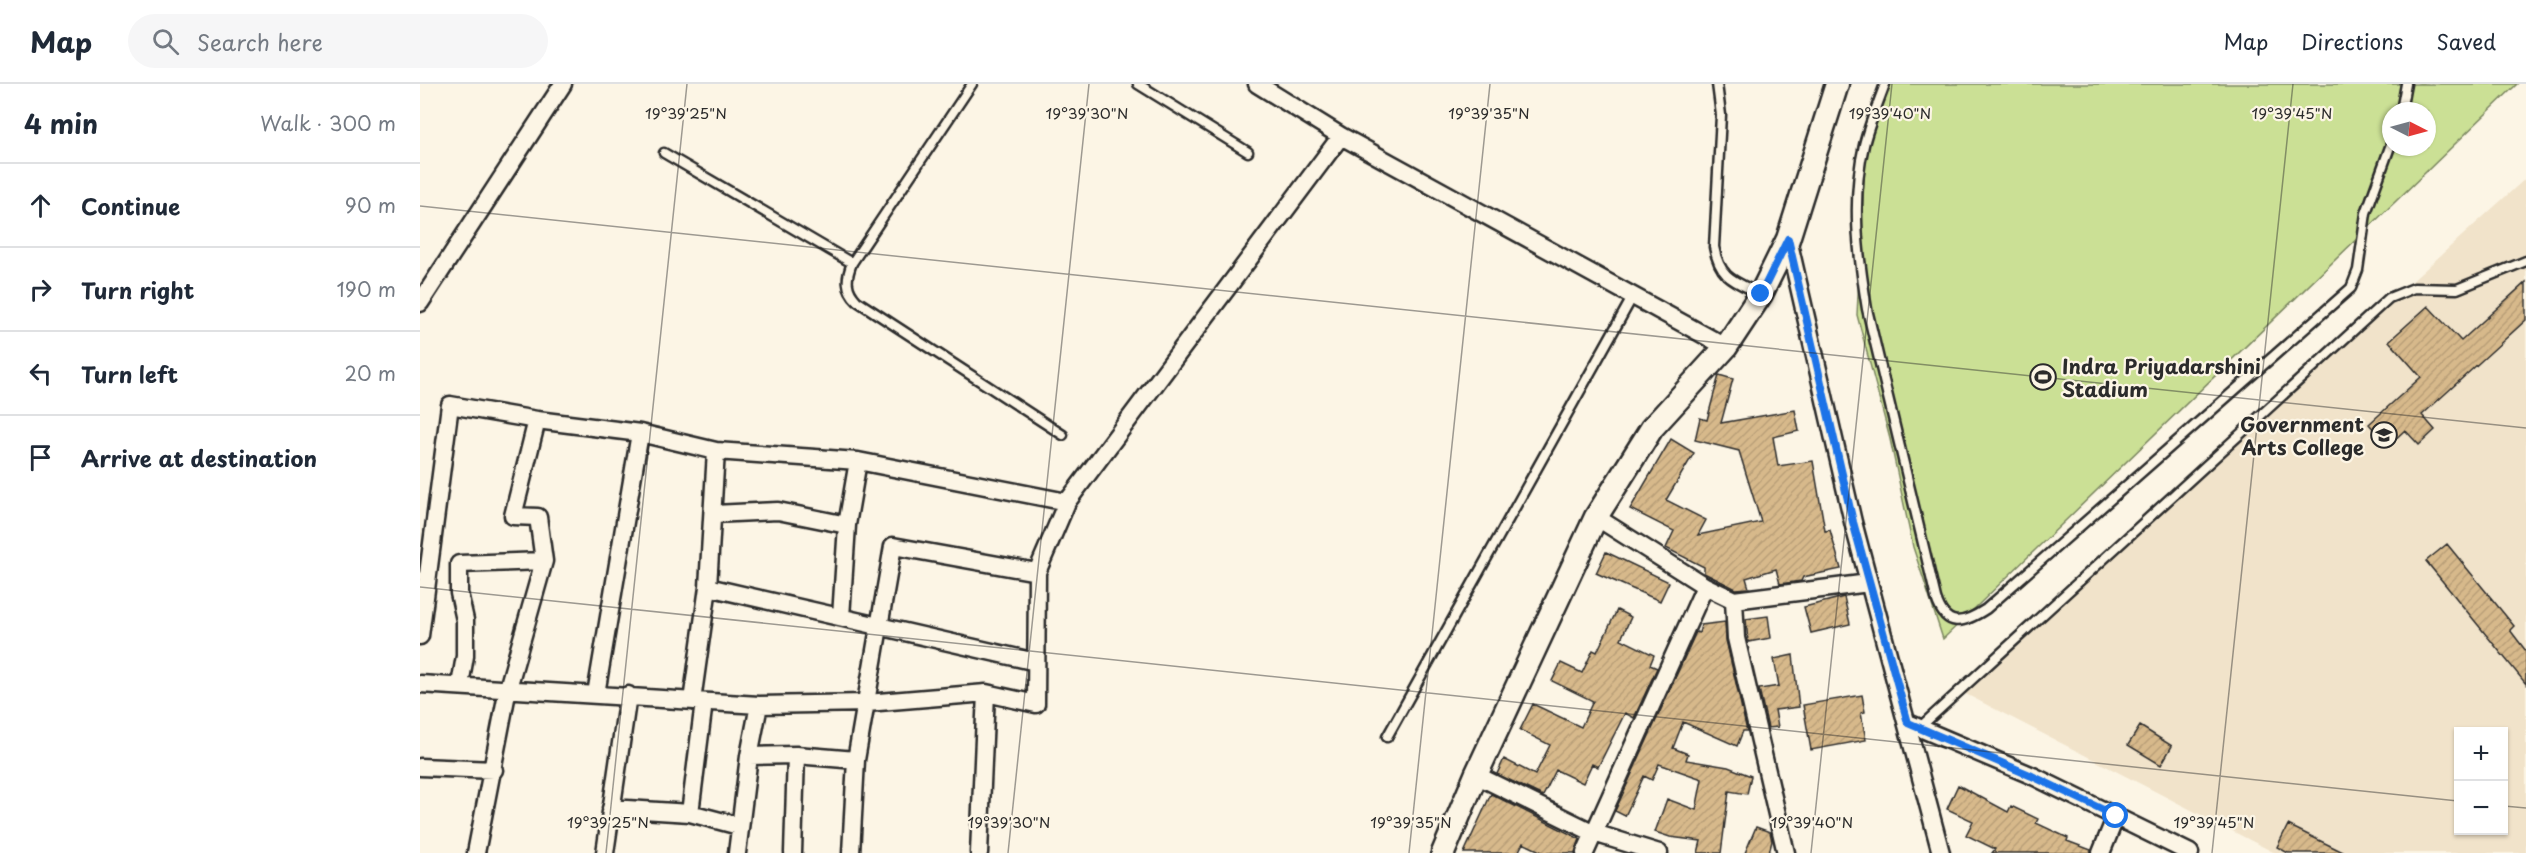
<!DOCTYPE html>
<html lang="en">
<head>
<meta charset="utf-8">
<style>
  :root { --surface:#fff; --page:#f6f6f7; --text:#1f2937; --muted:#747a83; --line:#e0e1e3 }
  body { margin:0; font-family:"Playpen Sans",sans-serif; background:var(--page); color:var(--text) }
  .controls { position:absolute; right:18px; bottom:18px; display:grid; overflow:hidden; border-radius:0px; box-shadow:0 2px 4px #0004 }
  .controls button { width:54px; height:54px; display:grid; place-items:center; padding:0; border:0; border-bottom:2px solid var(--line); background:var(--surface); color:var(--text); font:30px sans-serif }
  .compass { position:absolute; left:1962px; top:18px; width:54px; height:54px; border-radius:50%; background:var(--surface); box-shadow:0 2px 4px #0004; rotate:96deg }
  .stop { position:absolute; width:18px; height:18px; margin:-14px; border:4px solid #1a73e8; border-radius:50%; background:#fff }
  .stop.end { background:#1a73e8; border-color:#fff; box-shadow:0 2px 6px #0008 }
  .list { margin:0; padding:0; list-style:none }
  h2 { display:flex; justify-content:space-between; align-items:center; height:78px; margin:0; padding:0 24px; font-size:26px }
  h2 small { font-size:20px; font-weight:400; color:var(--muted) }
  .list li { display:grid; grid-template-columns:39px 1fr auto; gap:18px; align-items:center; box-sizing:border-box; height:84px; padding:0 24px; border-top:2px solid var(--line) }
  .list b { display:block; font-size:22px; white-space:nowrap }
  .list em { font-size:20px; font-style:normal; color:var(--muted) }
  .icon { flex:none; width:33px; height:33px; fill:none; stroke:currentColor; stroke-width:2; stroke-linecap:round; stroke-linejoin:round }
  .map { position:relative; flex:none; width:2106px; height:769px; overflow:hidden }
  header { display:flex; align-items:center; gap:36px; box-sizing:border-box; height:84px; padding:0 30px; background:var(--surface); border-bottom:2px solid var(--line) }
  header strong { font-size:28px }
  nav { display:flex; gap:33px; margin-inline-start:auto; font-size:21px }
  .search { width:420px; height:54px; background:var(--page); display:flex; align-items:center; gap:15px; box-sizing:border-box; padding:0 21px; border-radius:33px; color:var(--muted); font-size:22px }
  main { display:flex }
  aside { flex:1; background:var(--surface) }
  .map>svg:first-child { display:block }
</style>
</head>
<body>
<header>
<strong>Map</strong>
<div class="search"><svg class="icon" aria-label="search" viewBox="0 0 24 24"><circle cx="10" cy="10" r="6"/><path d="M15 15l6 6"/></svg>Search here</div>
<nav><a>Map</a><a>Directions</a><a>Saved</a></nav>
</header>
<main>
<aside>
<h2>4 min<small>Walk · 300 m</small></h2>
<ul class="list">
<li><svg class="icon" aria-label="ahead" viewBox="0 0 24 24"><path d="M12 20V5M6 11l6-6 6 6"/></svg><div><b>Continue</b></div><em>90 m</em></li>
<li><svg class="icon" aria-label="right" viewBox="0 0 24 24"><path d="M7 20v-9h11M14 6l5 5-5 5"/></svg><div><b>Turn right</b></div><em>190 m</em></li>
<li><svg class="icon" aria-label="left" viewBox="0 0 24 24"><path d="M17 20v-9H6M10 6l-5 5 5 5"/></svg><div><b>Turn left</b></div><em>20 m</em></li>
<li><svg class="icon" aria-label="arrive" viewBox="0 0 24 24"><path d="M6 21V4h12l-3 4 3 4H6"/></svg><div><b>Arrive at destination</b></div></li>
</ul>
</aside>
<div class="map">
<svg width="2106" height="769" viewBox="0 0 2106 769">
  <defs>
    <pattern id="building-hatch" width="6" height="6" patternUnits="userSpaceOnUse" patternTransform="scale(1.5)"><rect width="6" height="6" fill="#d7b98b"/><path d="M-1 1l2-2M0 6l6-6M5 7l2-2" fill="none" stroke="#b99f78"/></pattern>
  </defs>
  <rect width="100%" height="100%" fill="#fcf5e5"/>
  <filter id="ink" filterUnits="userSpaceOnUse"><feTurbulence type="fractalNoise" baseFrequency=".0167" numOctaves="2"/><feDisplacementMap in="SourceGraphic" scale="12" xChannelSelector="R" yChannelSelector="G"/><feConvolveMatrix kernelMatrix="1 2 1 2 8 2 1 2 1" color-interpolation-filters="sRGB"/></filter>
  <g filter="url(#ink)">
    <path fill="#f1e3ca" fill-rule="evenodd" d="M2106 94V769H1855L1540 607ZM2038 648H2084V746H2038Z"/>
    <path fill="#cbe095" stroke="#7b8660" stroke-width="1.5" fill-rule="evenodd" d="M1464 0H2097L1523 555 1493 463 1470 355 1437 231 1445 77ZM1971 27H2007V63H1971Z"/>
    <path fill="url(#building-hatch)" stroke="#2b2b2b" stroke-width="1.5" d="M2106 198V236L2002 331 2015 346 1999 361 1985 346 1968 362 1949 340 2001 293 1969 257 2008 222 2041 257Z
      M1299 291 1313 295 1301 339 1375 326 1379 347 1353 353 1358 382 1393 377 1405 447 1410 446 1421 485 1383 493 1381 497 1360 500 1356 485 1326 494 1329 504 1316 505 1284 489V483L1246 464 1254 447 1210 425 1251 355 1274 369 1246 416 1286 436 1278 451 1341 438 1319 367 1275 356 1280 334 1287 336Z
      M2027 460 2094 542 2090 546 2106 567V600L2006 477Z
      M1186 468 1249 498 1240 517 1176 489Z
      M1424 513 1430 540 1391 549 1384 523Z
      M1197 526 1211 533 1201 555 1234 571 1230 581 1237 584 1214 634 1205 629 1178 683 1172 680 1163 699 1136 686 1123 712 1077 690 1084 675 1115 691 1130 661 1100 646 1113 620 1161 643 1173 617 1132 597 1141 579 1162 589 1173 566 1177 568Z
      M1348 532 1351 554 1328 558 1326 535Z
      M1305 538 1306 556 1327 647H1323L1317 662 1263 638 1253 664 1268 670 1266 676 1308 683 1331 692 1327 710 1309 707 1301 769H1278L1281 757 1250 753 1235 748 1247 715 1276 726 1282 695 1239 680 1232 696 1224 692 1205 732 1195 727 1276 548 1279 549 1281 541Z
      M1373 571 1379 623 1355 626 1358 643 1348 644 1339 605 1359 602 1354 575Z
      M1442 611 1445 628 1441 629 1446 656 1391 666 1383 621Z
      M1720 642 1752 662 1741 681 1708 661Z
      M1538 701 1588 728 1591 722 1618 735 1616 739 1648 754 1647 757 1671 766V769H1572L1575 765 1546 751 1553 737 1527 725Z
      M1071 710 1160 755 1155 769H1124L1103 759 1098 769H1044Z
      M1868 741 1925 769H1868L1857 763Z
      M1336 743 1350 748 1352 757 1349 769H1325Z"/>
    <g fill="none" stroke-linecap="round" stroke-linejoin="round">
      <g stroke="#2b2b2b" stroke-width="13">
        <path id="service" d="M552 0 432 179C426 194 425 205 437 217L643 351
          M718 0 828 68
          M1297 0 1301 31 1294 163C1300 195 1314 197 1341 210
          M1465 0C1458 20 1449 40 1444 61 1431 116 1438 170 1447 225L1516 514C1526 545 1543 540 1566 525L1931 204 1938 186 1946 129 1971 60
          M1981 27 1986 0
          M244 69 432 179
          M1499 644 1969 214 1994 204 2037 205 2106 177
          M967 653 1213 212"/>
      </g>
      <g stroke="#2b2b2b" stroke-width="21">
        <path id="minor" d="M837 0 921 52 1306 263
          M1368 155 1433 438 1521 769
          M0 219 143 0
          M296 367 288 503 616 578
          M294 430 358 427 427 441
          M1176 433 1285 502 1314 516 1449 499
          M1314 516 1316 554 1366 769
          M421 533 427 441 438 377
          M0 552 30 321 117 336 220 349 296 367 438 377 647 418
          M0 600 339 621 447 619 566 609
          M40 601 45 572V536L39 509V480L124 477
          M176 610 220 349
          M272 617 288 503
          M1488 639 1613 692 1770 769
          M329 672 376 671 436 676
          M0 683 74 686
          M1056 691 1174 749 1239 769
          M191 724 270 729 319 742
          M270 729 284 618
          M56 769 88 604 124 477 118 433 93 432 117 336
          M185 769 208 611
          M317 769 329 672 339 621
          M373 769 376 671
          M431 769 436 676 473 462 617 488
          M559 769 566 609 616 620 617 488 647 418 921 52
          M1165 769 1285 502
          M1681 769 1696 732"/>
      </g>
      <g stroke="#2b2b2b" stroke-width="27">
        <path id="secondary" d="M1023 769 1056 691 1176 433 1232 344 1306 263 1341 210 1368 155 1417 0"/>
      </g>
      <use href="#service" stroke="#fcf5e5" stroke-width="8"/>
      <use href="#minor" stroke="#fcf5e5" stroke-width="16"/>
      <use href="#secondary" stroke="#fcf5e5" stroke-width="22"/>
    </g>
  </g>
  <g fill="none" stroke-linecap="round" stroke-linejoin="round" filter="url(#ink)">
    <path stroke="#1a73e8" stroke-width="8" d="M1341 210 1368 155 1433 438 1488 639 1612 692 1696 732"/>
  </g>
  <path fill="none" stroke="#2b2b2b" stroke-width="1.5" stroke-opacity="0.45" d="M0 122 2106 344M0 503 2038 717M2084 722 2106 724M186 769 267 0M588 769 669 0M989 769 1070 0M1391 769 1472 0M1792 769 1873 0"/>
  <defs>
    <g id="stadium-ring" transform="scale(1.35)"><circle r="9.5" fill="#fcf5e5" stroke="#2b2b2b" stroke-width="1.5"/><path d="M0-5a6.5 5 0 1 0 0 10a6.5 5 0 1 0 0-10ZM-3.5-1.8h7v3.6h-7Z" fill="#2b2b2b"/></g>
    <g id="university-ring" transform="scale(1.35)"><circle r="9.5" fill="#fcf5e5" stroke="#2b2b2b" stroke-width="1.5"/><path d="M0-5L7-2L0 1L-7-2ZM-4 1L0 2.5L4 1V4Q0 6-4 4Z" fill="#2b2b2b"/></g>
  </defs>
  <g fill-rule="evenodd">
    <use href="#stadium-ring" x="1623" y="293"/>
    <use href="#university-ring" x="1964" y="351"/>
  </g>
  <g text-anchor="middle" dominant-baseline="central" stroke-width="4.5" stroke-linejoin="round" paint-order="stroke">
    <g font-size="20" font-weight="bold" fill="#2b2b2b" stroke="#fcf5e5" text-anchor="start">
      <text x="1642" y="282">Indra Priyadarshini<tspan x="1642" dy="23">Stadium</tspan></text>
      <text x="1944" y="340" text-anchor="end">Government<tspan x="1944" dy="23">Arts College</tspan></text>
    </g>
  </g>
  <g font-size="15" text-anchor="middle" fill="#2b2b2b" stroke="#fcf5e5" stroke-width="4.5" stroke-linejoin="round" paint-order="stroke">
    <text x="266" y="35">19°39'25"N</text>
    <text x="667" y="35">19°39'30"N</text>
    <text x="1069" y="35">19°39'35"N</text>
    <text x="1470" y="35">19°39'40"N</text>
    <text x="1872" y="35">19°39'45"N</text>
    <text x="188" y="744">19°39'25"N</text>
    <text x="589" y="744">19°39'30"N</text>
    <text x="991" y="744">19°39'35"N</text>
    <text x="1392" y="744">19°39'40"N</text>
    <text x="1794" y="744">19°39'45"N</text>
  </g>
</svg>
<div class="controls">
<button>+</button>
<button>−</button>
</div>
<svg class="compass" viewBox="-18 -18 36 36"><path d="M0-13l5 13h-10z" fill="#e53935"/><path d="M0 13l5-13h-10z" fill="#747a83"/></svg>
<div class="stop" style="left:1696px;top:732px"></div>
<div class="stop end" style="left:1341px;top:210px"></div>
</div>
</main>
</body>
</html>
